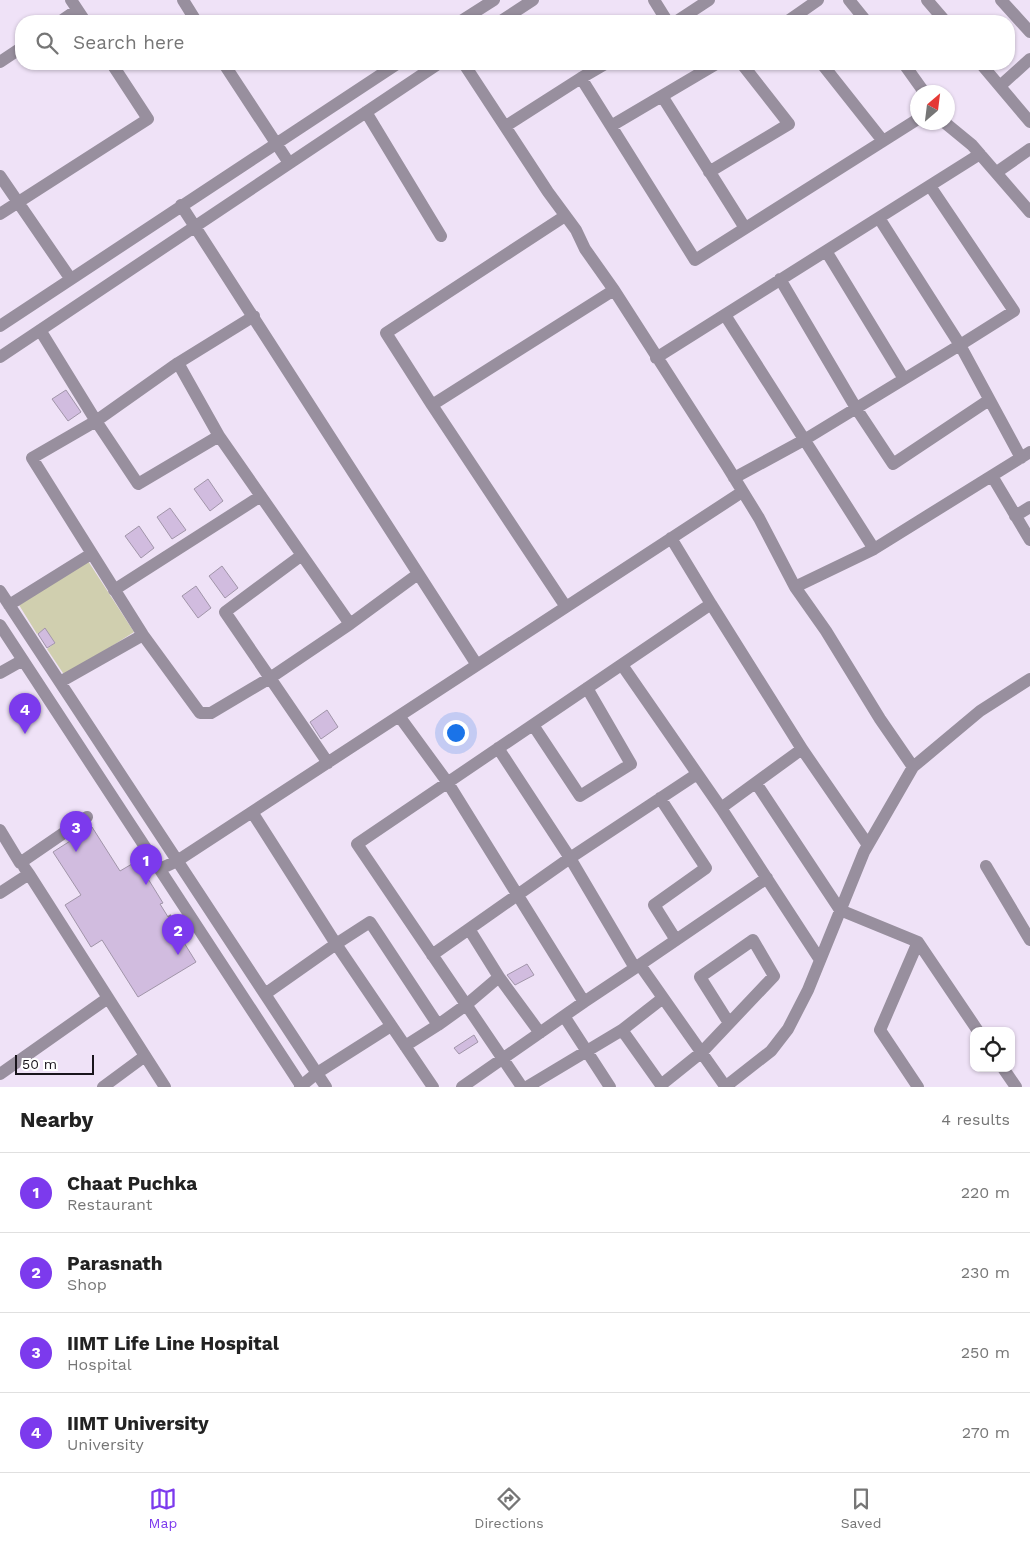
<!DOCTYPE html>
<html lang="en">
<head>
<meta charset="utf-8">
<style>
  :root { --surface:#fff; --page:#f2f2f2; --text:#222; --muted:#767676; --line:#e0e0e0; --accent:#7c3aed }
  body { margin:0; font-family:"Work Sans",sans-serif; background:var(--page); color:var(--text) }
  .controls { position:absolute; right:15px; bottom:15px; display:grid; overflow:hidden; border-radius:10px; box-shadow:0 1px 4px #0004 }
  .controls button { width:45px; height:45px; display:grid; place-items:center; padding:0; border:0; border-bottom:1px solid var(--line); background:var(--surface); color:var(--text); font:25px sans-serif }
  .compass { position:absolute; left:910px; top:85px; width:45px; height:45px; border-radius:50%; background:var(--surface); box-shadow:0 1px 4px #0004; rotate:28deg }
  .scale { position:absolute; left:15px; bottom:12px; width:79px; box-sizing:border-box; padding-left:5px; border:2px solid #19151c; border-top:0; font-size:14px; line-height:18px; white-space:nowrap; color:#19151c; -webkit-text-stroke:4px #fff; paint-order:stroke }
  .you { position:absolute; left:455px; top:732px; width:18px; height:18px; margin:-12px; border:4px solid #fff; border-radius:50%; background:#1a73e8; box-shadow:0 0 0 8px #1a73e833 }
  .badge { display:grid; place-items:center; width:32px; height:32px; border-radius:50%; background:var(--accent); color:#fff; font-size:16px; font-weight:700 }
  .pin { position:absolute; translate:-50% -41px; filter:drop-shadow(0 1px 2px #0008) }
  .pin::after { content:''; position:absolute; top:26px; width:18px; height:15px; background:inherit; clip-path:polygon(0 0,100% 0,50% 100%) }
  .list { margin:0; padding:0; list-style:none }
  h2 { display:flex; justify-content:space-between; align-items:center; height:65px; margin:0; padding:0 20px; font-size:21px }
  h2 small { font-size:16px; font-weight:400; color:var(--muted) }
  .list li { display:grid; grid-template-columns:32px 1fr auto; gap:15px; align-items:center; box-sizing:border-box; height:80px; padding:0 20px; border-top:1px solid var(--line) }
  .list b { display:block; font-size:19px; white-space:nowrap }
  .list p { margin:0; font-size:16px; white-space:nowrap; color:var(--muted) }
  .list em { font-size:16px; font-style:normal; color:var(--muted) }
  .icon { flex:none; width:28px; height:28px; fill:none; stroke:currentColor; stroke-width:2; stroke-linecap:round; stroke-linejoin:round }
  .map { position:relative; flex:none; width:1030px; height:1087px; overflow:hidden }
  .search { position:absolute; background:var(--surface); box-shadow:0 1px 4px #0004; left:15px; right:15px; top:15px; height:55px; display:flex; align-items:center; gap:12px; box-sizing:border-box; padding:0 18px; border-radius:20px; color:var(--muted); font-size:19px }
  .sheet { height:385px; background:var(--surface) }
  nav { display:flex; justify-content:space-around; align-items:center; box-sizing:border-box; height:70px; border-top:1px solid var(--line); background:var(--surface); font-size:14px; color:var(--muted) }
  nav a { display:grid; justify-items:center; gap:2px }
  nav .on { color:var(--accent) }
  .map>svg:first-child { display:block }
</style>
</head>
<body>
<div class="map">
<svg width="1030" height="1087" viewBox="0 0 1030 1087">
  <rect width="100%" height="100%" fill="#efe2f7"/>
  <path fill="#d0cfaf" d="M88 561 134 632 65 676 47 649 55 643 45 629 37 634 19 605Z"/>
  <path fill="#d1bcdf" stroke="#a195a9" d="M66 390 81 412 68 421 52 399Z
    M208 479 223 501 210 511 194 489Z
    M170 508 186 530 172 539 157 517Z
    M139 526 154 548 141 558 125 536Z
    M222 566 238 588 225 598 209 576Z
    M196 586 211 608 198 618 182 596Z
    M45 628 55 643 47 648 38 634Z
    M327 710 338 727 321 739 310 722Z
    M92 827 120 871 137 861 163 903 160 904 196 962 138 997 102 940 91 947 65 905 81 895 53 852Z
    M527 964 534 975 515 985 507 975Z
    M474 1035 478 1042 459 1054 454 1048Z"/>
  <g fill="none" stroke-linecap="round" stroke-linejoin="round">
    <path stroke="#928897" stroke-width="2" stroke-dasharray="5 2.5" stroke-linecap="butt" d="M168 917 171 915
      M170 920 173 918"/>
    <path stroke="#988f9e" stroke-width="12" d="M71 0 85 21
      M183 0 196 21
      M654 0 667 21
      M849 0 866 21
      M927 0 945 21
      M1001 0 1030 32
      M61 21 77 10
      M461 21 494 0
      M501 21 533 0
      M677 21 709 0
      M788 21 818 0
      M0 62 21 48
      M224 64 289 163
      M464 64 548 192 576 230 585 249 614 290 727 466 759 518 795 587 826 631 880 719 913 767 864 852 808 990 788 1029 771 1051 725 1087
      M605 64 581 78 695 260 918 119
      M822 64 883 141
      M904 64 924 92
      M981 64 1030 122
      M1000 86 1030 59
      M662 96 745 228
      M366 112 441 236
      M944 122 972 145 1030 212
      M506 126 581 78
      M611 126 716 64
      M709 172 789 124 742 64
      M997 172 1030 149
      M0 176 70 278
      M930 186 1014 311 960 345 1021 458
      M181 205 477 665
      M0 214 148 119 112 64
      M826 251 904 379
      M780 279 856 408 893 464 989 400
      M725 315 874 549 1030 452
      M254 316 178 363 219 436 138 484 96 421 32 458 143 635 200 713H211L270 678 328 763
      M0 326 397 64
      M40 330 96 421 178 363
      M0 357 438 64
      M656 358 980 154
      M432 405 386 333 565 216
      M219 436 350 624 418 574
      M992 476 1030 540
      M734 478 804 440 960 345 879 218
      M1015 516 1030 507
      M302 555 225 612 270 678 350 624
      M795 587 874 549
      M114 590 261 496
      M0 591 326 1087
      M711 604 802 749 721 808 820 960
      M9 605 91 554
      M566 607 432 405 614 290
      M0 625 302 1087
      M622 665 721 808
      M0 673 23 660
      M60 682 143 635
      M399 716 448 783 584 1002 635 968
      M533 725 580 796 631 764 587 688
      M498 748 570 858 697 774
      M802 749 868 845
      M913 767 980 711 1030 679
      M756 783 840 910 918 942 978 1031
      M660 798 706 868 654 905 676 940
      M252 812 336 944 265 994
      M0 830 20 863 87 817
      M986 866 1030 940
      M160 869 177 861 742 492
      M29 874 165 1087
      M0 893 29 874 24 867
      M469 929 499 977
      M432 955 570 858 635 968 767 878
      M640 965 725 1086
      M663 998 622 1030 661 1085 702 1052 774 976 753 940 700 977 729 1023
      M564 1016 610 1087
      M438 1025 466 1005 499 977 540 1033
      M405 1046 438 1025 370 922 336 944 433 1087
      M1003 1068 1016 1087
      M0 1074 108 998
      M103 1087 145 1056
      M300 1087 317 1073 391 1026
      M462 1087 584 1002
      M522 1087 357 844 711 604 671 538
      M527 1087 622 1030
      M918 1087 880 1030 918 942"/>
  </g>
</svg>
<div class="controls">
<button><svg class="icon" aria-label="locate" viewBox="0 0 24 24"><circle cx="12" cy="12" r="6"/><path d="M12 2v4M12 18v4M2 12h4M18 12h4"/></svg></button>
</div>
<svg class="compass" viewBox="-18 -18 36 36"><path d="M0-13l5 13h-10z" fill="#e53935"/><path d="M0 13l5-13h-10z" fill="#767676"/></svg>
<div class="scale">50 m</div>
<div class="you"></div>
<div class="pin badge" style="left:146px;top:885px">1</div>
<div class="pin badge" style="left:178px;top:955px">2</div>
<div class="pin badge" style="left:76px;top:852px">3</div>
<div class="pin badge" style="left:25px;top:734px">4</div>
<div class="search"><svg class="icon" aria-label="search" viewBox="0 0 24 24"><circle cx="10" cy="10" r="6"/><path d="M15 15l6 6"/></svg>Search here</div>
</div>
<section class="sheet">
<h2>Nearby<small>4 results</small></h2>
<ul class="list">
<li><span class="badge">1</span><div><b>Chaat Puchka</b><p>Restaurant</p></div><em>220 m</em></li>
<li><span class="badge">2</span><div><b>Parasnath</b><p>Shop</p></div><em>230 m</em></li>
<li><span class="badge">3</span><div><b>IIMT Life Line Hospital</b><p>Hospital</p></div><em>250 m</em></li>
<li><span class="badge">4</span><div><b>IIMT University</b><p>University</p></div><em>270 m</em></li>
</ul>
</section>
<nav>
<a class="on"><svg class="icon" aria-label="map" viewBox="0 0 24 24"><path d="M3 6l6-2 6 2 6-2v14l-6 2-6-2-6 2zM9 4v14M15 6v14"/></svg>Map</a>
<a><svg class="icon" aria-label="directions" viewBox="0 0 24 24"><path d="M12 3l9 9-9 9-9-9zM9 14v-3h6M13 9l2 2-2 2"/></svg>Directions</a>
<a><svg class="icon" aria-label="saved" viewBox="0 0 24 24"><path d="M7 4h10v16l-5-4-5 4z"/></svg>Saved</a>
</nav>
</body>
</html>
